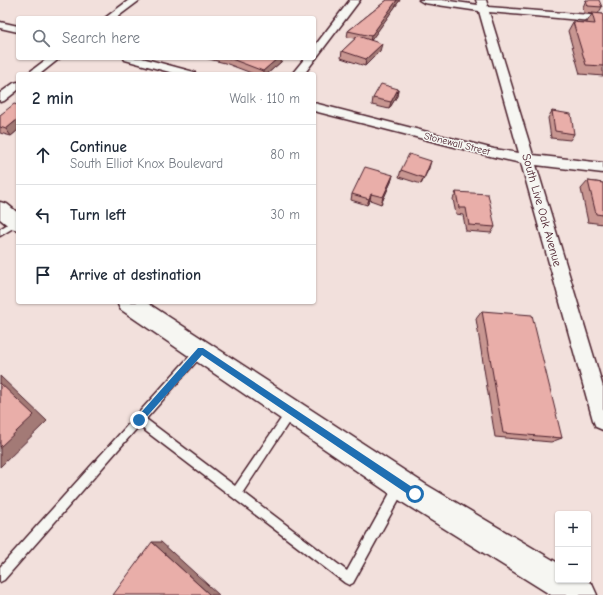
<!DOCTYPE html>
<html lang="en">
<head>
<meta charset="utf-8">
<style>
  :root { --surface:#fff; --page:#f6f6f7; --text:#1f2937; --muted:#747a83; --line:#e0e1e3 }
  body { margin:0; font-family:"Comic Neue",sans-serif; background:var(--page); color:var(--text) }
  .controls { position:absolute; right:12px; bottom:12px; display:grid; overflow:hidden; border-radius:4px; box-shadow:0 1px 3px #0004 }
  .controls button { width:36px; height:36px; display:grid; place-items:center; padding:0; border:0; border-bottom:1px solid var(--line); background:var(--surface); color:var(--text); font:20px sans-serif }
  .stop { position:absolute; width:12px; height:12px; margin:-9px; border:3px solid #1f6fb2; border-radius:50%; background:#fff }
  .stop.end { background:#1f6fb2; border-color:#fff; box-shadow:0 1px 4px #0008 }
  .list { margin:0; padding:0; list-style:none }
  h2 { display:flex; justify-content:space-between; align-items:center; height:52px; margin:0; padding:0 16px; font-size:17px }
  h2 small { font-size:13px; font-weight:400; color:var(--muted) }
  .list li { display:grid; grid-template-columns:26px 1fr auto; gap:12px; align-items:center; box-sizing:border-box; height:60px; padding:0 16px; border-top:1px solid var(--line) }
  .list b { display:block; font-size:15px; white-space:nowrap }
  .list p { margin:0; font-size:13px; white-space:nowrap; color:var(--muted) }
  .list em { font-size:13px; font-style:normal; color:var(--muted) }
  .icon { flex:none; width:22px; height:22px; fill:none; stroke:currentColor; stroke-width:2; stroke-linecap:round; stroke-linejoin:round }
  .map { position:relative; flex:none; width:603px; height:595px; overflow:hidden }
  .search { position:absolute; background:var(--surface); box-shadow:0 1px 3px #0004; left:16px; top:16px; width:300px; height:44px; display:flex; align-items:center; gap:10px; box-sizing:border-box; padding:0 14px; border-radius:4px; color:var(--muted); font-size:15px }
  .panel { position:absolute; background:var(--surface); box-shadow:0 1px 3px #0004; left:16px; top:72px; width:300px; height:232px; border-radius:4px }
  .map>svg:first-child { display:block }
</style>
</head>
<body>
<div class="map">
<svg width="603" height="595" viewBox="0 0 603 595">
  <rect width="100%" height="100%" fill="#f2e0dc"/>
  <filter id="ink" filterUnits="userSpaceOnUse"><feTurbulence type="fractalNoise" baseFrequency=".025" numOctaves="2"/><feDisplacementMap in="SourceGraphic" scale="8" xChannelSelector="R" yChannelSelector="G"/><feConvolveMatrix kernelMatrix="1 2 1 2 8 2 1 2 1" color-interpolation-filters="sRGB"/></filter>
  <g filter="url(#ink)">
    <g fill="none" stroke-linecap="round" stroke-linejoin="round">
      <g stroke="#4a1f2b" stroke-width="3">
        <path id="lane" d="M14 220H18V225L0 236V229Z
          M200 347 203 348 204 351 203 354 146 419 235 486 287 410 290 408 293 410 295 413 293 416 243 492 347 571 395 484 399 483 403 484 404 488 403 492 353 583 349 585 345 583 139 426 4 580 0 582V567L197 348Z"/>
      </g>
      <g stroke="#4a1f2b" stroke-width="3">
        <path id="street" d="M129 0H140L116 18H105Z
          M350 0H360L304 74H292L305 58H314V47Z
          M419 0H442L478 5 476 0H486L488 7 603 16V22L489 12 533 155 603 163V173L536 165 603 387V430L596 427 593 420 521 163 494 157 314 111V103L494 149 519 153 479 11 424 3Z
          M0 22 18 26V32L0 28Z
          M48 58H60L40 74H27Z
          M124 58H142L194 72 196 74H177L125 60Z
          M18 82V90L4 101 0 102V93L14 83Z"/>
      </g>
      <g stroke="#4a1f2b" stroke-width="3">
        <path id="secondary" d="M0 202 7 204 18 213V230L11 228 0 219Z
          M117 302H146L425 484 558 563V580H586L592 584 597 595H551L405 504 120 309Z"/>
      </g>
      <use href="#lane" fill="#f6f6f2" fill-rule="evenodd"/>
      <use href="#street" fill="#f6f6f2" fill-rule="evenodd"/>
      <use href="#secondary" fill="#f6f6f2" fill-rule="evenodd"/>
    </g>
    <path fill="#c89691" stroke="#4a1f2b" d="M387 0H400L371 40 380 51 365 66 341 58 342 51 356 38 347 37 348 31Z
      M586 0 602 7 598 14H603V76L580 74 568 31 573 22 587 23V22L592 14 584 13 583 7Z
      M205 58H282V61L267 74H254L225 63Z
      M398 89 397 96 389 109 372 105 373 98Z
      M18 105V130L11 136 0 133V115Z
      M552 111 574 134 570 140 551 138 548 118Z
      M429 168 421 184 399 177 401 170Z
      M393 175 391 182 381 204 370 200 367 205 351 200 352 194Z
      M588 181 603 183V224L588 222 581 189Z
      M456 192 495 227 491 233 466 231 463 215 456 214 453 199Z
      M482 311 562 438 551 442 495 437 476 319Z"/>
    <path fill="#a37a76" stroke="#4a1f2b" d="M397 0H400L370 42 371 36Z
      M382 44 380 51 365 66 366 59Z
      M278 58H282V61L267 74H263V71Z
      M398 89 397 96 389 109 391 102Z
      M18 119V130L11 136 6 129Z
      M431 161 429 168 421 184 424 178Z
      M393 175 391 182 381 204 383 197Z
      M371 194 370 200 367 205 369 199Z
      M0 376 47 421 0 467Z
      M152 542H161L219 595H210Z"/>
    <path fill="#e9aea9" stroke="#4a1f2b" d="M387 0H397L371 36 348 31Z
      M586 0H599L602 7 588 6Z
      M592 13 603 14V66L586 65 573 22 595 24Z
      M358 36 382 44 366 59 342 51Z
      M229 58H278L263 71Z
      M381 84 398 89 391 102 373 98Z
      M14 104 18 105V119L6 129 0 127V115Z
      M552 111 571 114 574 134 555 131Z
      M409 154 431 161 424 178 401 170Z
      M365 167 393 175 383 197 371 194 369 199 352 194Z
      M588 181 603 183V215L596 214Z
      M456 192 488 194 495 227 469 225 466 208H459Z
      M482 311 532 315 562 438 503 433Z
      M0 383 34 415 0 447Z
      M152 542 210 595H113Z"/>
  </g>
  <path fill="#1f6fb2" d="M198 348H203L418 491 419 494 418 497 415 498 412 497 202 355 142 422H137V417Z"/>
  <g text-anchor="middle" dominant-baseline="central" stroke-width="3" stroke-linejoin="round" paint-order="stroke">
    <g font-size="10" fill="#4a1f2b" stroke="#f6f6f2">
      <text transform="translate(457 144) rotate(14)">Stonewall Street</text>
    </g>
    <g font-size="12" fill="#4a1f2b" stroke="#f6f6f2">
      <text transform="translate(542 210) rotate(74)">South Live Oak Avenue</text>
    </g>
  </g>
</svg>
<div class="controls">
<button>+</button>
<button>−</button>
</div>
<div class="stop" style="left:415px;top:494px"></div>
<div class="stop end" style="left:139px;top:420px"></div>
<div class="search"><svg class="icon" aria-label="search" viewBox="0 0 24 24"><circle cx="10" cy="10" r="6"/><path d="M15 15l6 6"/></svg>Search here</div>
<section class="panel">
<h2>2 min<small>Walk · 110 m</small></h2>
<ul class="list">
<li><svg class="icon" aria-label="ahead" viewBox="0 0 24 24"><path d="M12 20V5M6 11l6-6 6 6"/></svg><div><b>Continue</b><p>South Elliot Knox Boulevard</p></div><em>80 m</em></li>
<li><svg class="icon" aria-label="left" viewBox="0 0 24 24"><path d="M17 20v-9H6M10 6l-5 5 5 5"/></svg><div><b>Turn left</b></div><em>30 m</em></li>
<li><svg class="icon" aria-label="arrive" viewBox="0 0 24 24"><path d="M6 21V4h12l-3 4 3 4H6"/></svg><div><b>Arrive at destination</b></div></li>
</ul>
</section>
</div>
</body>
</html>
